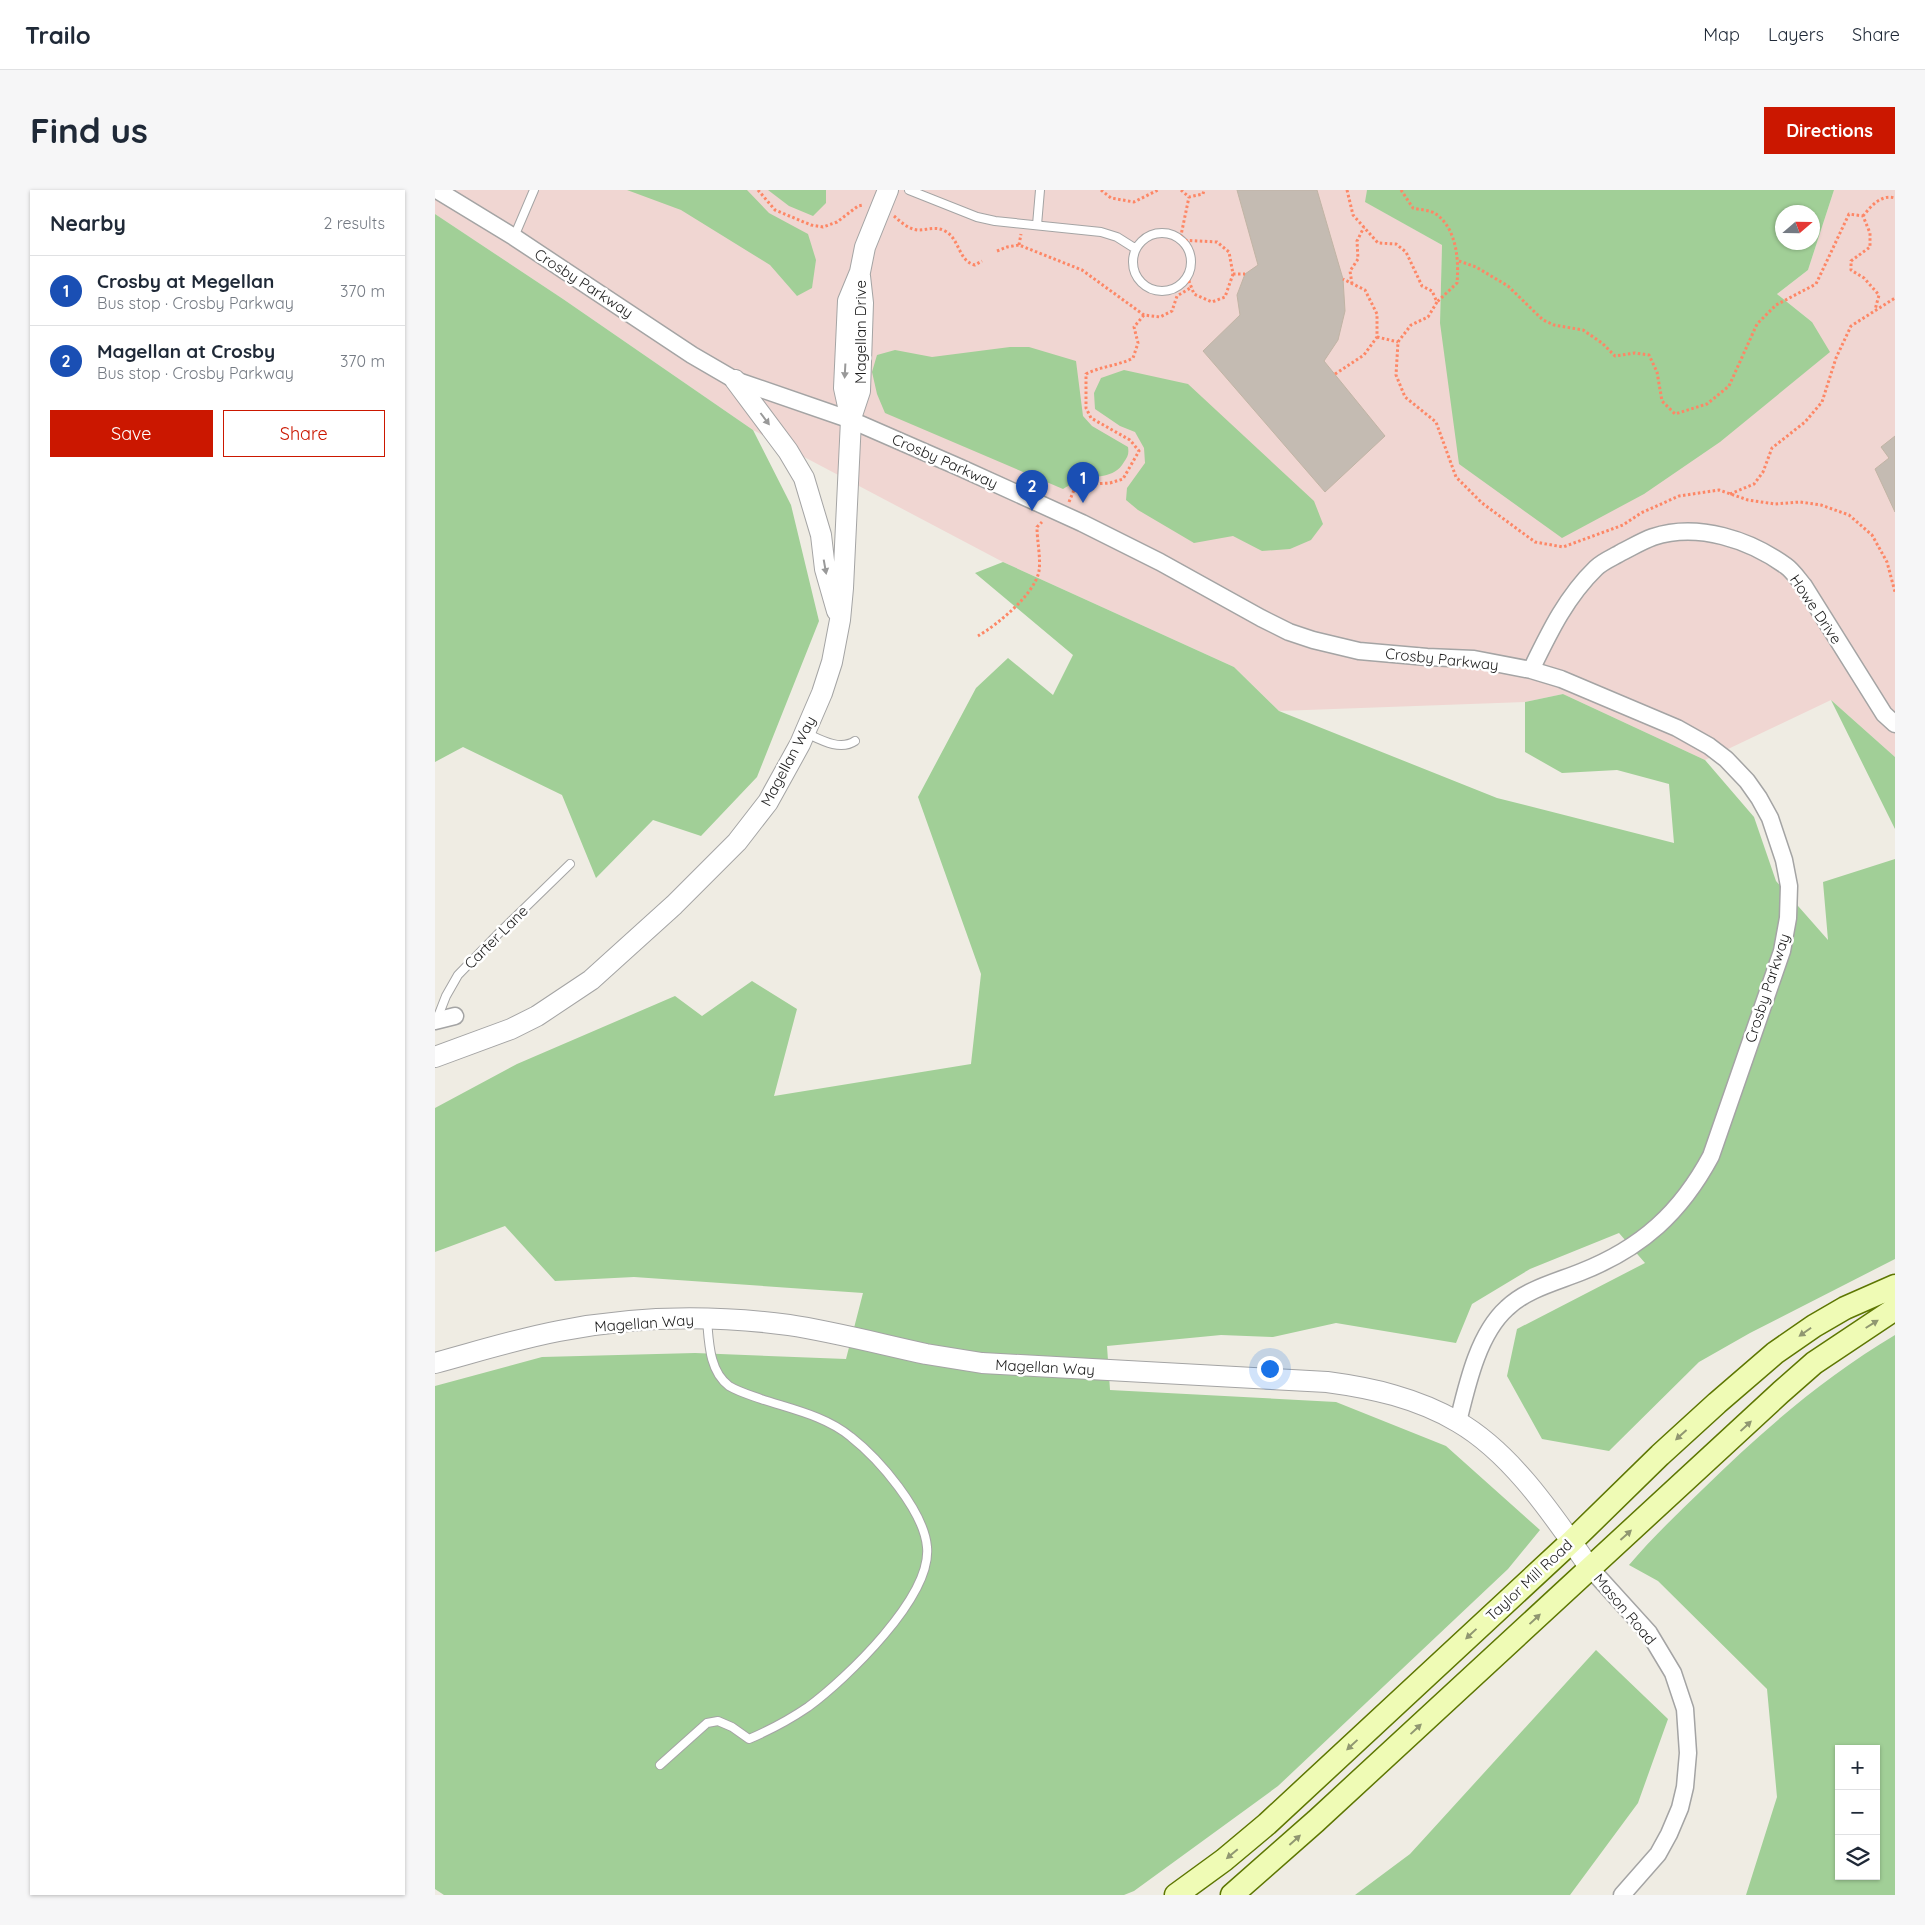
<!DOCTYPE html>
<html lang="en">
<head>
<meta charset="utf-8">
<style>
  :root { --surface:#fff; --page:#f6f6f7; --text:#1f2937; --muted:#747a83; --line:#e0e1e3; --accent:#cb1700 }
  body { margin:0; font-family:Quicksand,sans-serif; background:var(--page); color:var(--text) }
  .controls { position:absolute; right:15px; bottom:15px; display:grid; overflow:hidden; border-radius:0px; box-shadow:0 1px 4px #0004 }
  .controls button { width:45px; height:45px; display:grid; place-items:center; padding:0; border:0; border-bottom:1px solid var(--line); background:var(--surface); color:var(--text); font:25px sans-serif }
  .compass { position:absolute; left:1340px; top:15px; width:45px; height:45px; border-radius:50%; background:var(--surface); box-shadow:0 1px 4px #0004; rotate:70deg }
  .you { position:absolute; left:834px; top:1178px; width:18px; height:18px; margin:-12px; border:4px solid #fff; border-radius:50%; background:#1a73e8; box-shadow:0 0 0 8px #1a73e833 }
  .badge { display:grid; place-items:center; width:32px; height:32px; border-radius:50%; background:var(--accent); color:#fff; font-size:16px; font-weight:700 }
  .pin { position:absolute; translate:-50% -41px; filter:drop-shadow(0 1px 2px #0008) }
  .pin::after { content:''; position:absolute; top:26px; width:18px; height:15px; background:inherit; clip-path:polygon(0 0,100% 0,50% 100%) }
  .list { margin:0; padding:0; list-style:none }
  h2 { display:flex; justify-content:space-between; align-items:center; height:65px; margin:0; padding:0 20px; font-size:21px }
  h2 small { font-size:16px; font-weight:400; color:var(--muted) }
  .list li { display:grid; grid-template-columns:32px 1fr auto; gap:15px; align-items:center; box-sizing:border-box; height:70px; padding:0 20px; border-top:1px solid var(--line) }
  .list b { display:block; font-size:19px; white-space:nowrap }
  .list p { margin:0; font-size:16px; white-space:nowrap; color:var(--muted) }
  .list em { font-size:16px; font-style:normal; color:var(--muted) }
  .actions { display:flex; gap:10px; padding:15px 20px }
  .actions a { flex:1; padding:11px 0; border:1px solid var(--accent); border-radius:0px; text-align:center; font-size:18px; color:var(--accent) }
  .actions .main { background:var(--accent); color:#fff }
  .icon { flex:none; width:28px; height:28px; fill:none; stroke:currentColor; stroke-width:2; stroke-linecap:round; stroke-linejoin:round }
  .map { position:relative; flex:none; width:1460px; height:1705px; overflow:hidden; border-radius:0px }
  header { display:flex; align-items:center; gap:30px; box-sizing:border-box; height:70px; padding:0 25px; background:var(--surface); border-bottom:1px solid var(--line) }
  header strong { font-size:24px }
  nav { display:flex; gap:28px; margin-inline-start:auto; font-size:18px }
  .intro { display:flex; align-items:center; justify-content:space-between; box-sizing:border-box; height:120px; padding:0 30px }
  h1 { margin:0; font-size:35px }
  .button { padding:12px 22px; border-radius:0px; background:var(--accent); color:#fff; font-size:18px; font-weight:700 }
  main { display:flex; gap:30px; padding:0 30px }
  aside { flex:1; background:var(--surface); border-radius:0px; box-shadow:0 1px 4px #0004 }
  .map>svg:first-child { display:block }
</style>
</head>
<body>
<header>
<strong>Trailo</strong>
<nav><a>Map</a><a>Layers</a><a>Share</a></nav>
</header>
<div class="intro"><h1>Find us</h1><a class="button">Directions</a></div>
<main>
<aside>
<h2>Nearby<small>2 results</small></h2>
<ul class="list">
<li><span class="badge" style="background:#1a4fb4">1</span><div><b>Crosby at Megellan</b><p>Bus stop · Crosby Parkway</p></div><em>370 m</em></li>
<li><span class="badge" style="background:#1a4fb4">2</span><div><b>Magellan at Crosby</b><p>Bus stop · Crosby Parkway</p></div><em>370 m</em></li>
</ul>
<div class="actions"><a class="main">Save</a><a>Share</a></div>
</aside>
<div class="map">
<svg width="1460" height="1705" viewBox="0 0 1460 1705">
  <rect width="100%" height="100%" fill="#efece3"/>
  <path fill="#f0d6d2" d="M0 0H932L931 12 1007 55 1005 133 1377 132 1342 104 1373 80 1399 0H1460V567L1396 510 1270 570 1128 504 1090 512 844 521 799 477 568 372 318 240 128 109 0 24Z"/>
  <path fill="#a1cf97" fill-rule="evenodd" d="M192 0H312L334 23 373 44 381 70 377 98 362 106 335 75 246 20Z
    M333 0H391V13L378 26 354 16Z
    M932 0H1399L1373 80 1342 104 1377 132 1395 162 1285 252 1209 304 1127 348 1024 274 1005 133 1007 55 930 12ZM1348 22H1378V52H1348Z
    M0 24 128 109 318 240 356 315 384 431 322 587 266 646 218 630 161 688 127 605 28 557 0 572Z
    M575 157H594L641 171 648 226 657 236 693 257C694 264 693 266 689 272 679 290 660 284 643 291 638 293 633 296 628 299L450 223 442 204 437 182 442 165 460 160 497 167Z
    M689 180 753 194 879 311 888 334 876 350 855 359 827 361 798 346 759 353 703 320 691 310 692 298 710 273 709 258 700 242 685 236 660 219 659 203 666 188Z
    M568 372 799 477 844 521 1062 608 1239 653 1234 594 1182 580 1127 583 1090 562V512L1128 504 1270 570 1319 627 1341 691 1393 750 1388 692 1460 669V1069L1315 1143 1264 1172 1174 1261 1107 1249 1072 1186 1082 1139 1210 1073 1184 1043 1095 1079 1037 1114 1021 1153 901 1133 838 1147 786 1145 672 1156 675 1200 901 1212 1011 1256 1105 1340 1073 1379 843 1596 699 1701 689 1705H9L0 1699V1196L107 1167 260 1163 411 1169 428 1103 199 1087 120 1091 70 1036 0 1062V918L82 874 240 806 267 826 317 791 362 819 339 906 536 874 546 784 483 607 541 498 573 468 618 505 638 465 540 383Z
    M1396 510 1460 567V639Z
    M1460 1145V1705H1311L1342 1607 1332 1499 1223 1391 1194 1375C1217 1348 1242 1324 1268 1299 1326 1242 1389 1187 1460 1145ZM1404 1559H1441V1686H1404Z
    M1161 1460 1233 1529 1203 1613 1135 1705H920L975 1664Z"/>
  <path fill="#c4bbb2" stroke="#c1b4a5" d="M802 0H882L908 89 910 121 903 150 889 171 950 246 890 302 768 161 805 125 802 105 810 84 823 75Z
    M1460 246V322L1440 279 1454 268 1446 257Z"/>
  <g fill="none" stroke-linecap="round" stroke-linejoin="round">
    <g stroke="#a4a4a4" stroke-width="10">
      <path id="service" d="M474 0 542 27 560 31 666 42 682 47 701 59
        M602 35 605 0
        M698 72a29 29 0 1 1 58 0a29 29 0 1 1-58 0Z
        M79 47 99 0
        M371 543C386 550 405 561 420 551
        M2 829 11 806 23 785 65 742 135 674
        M225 1575 272 1533 283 1531 297 1537 314 1549C335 1540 354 1530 373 1517 411 1489 497 1407 492 1357 489 1321 444 1269 416 1247 391 1226 356 1219 326 1209 315 1205 304 1202 294 1196 274 1181 274 1152 272 1130"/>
    </g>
    <g stroke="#a4a4a4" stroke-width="19">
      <path id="minor" d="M2 0 79 47 257 165 300 190 416 230 526 278 647 333 725 372 826 428 854 442 878 450 924 461 992 467 1039 469 1096 480 1126 489 1242 538 1274 556 1291 569 1312 591 1324 608 1335 628 1349 670 1354 696 1353 728 1347 761 1276 966C1246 1022 1207 1058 1146 1082 1121 1092 1092 1099 1072 1118 1043 1144 1032 1195 1023 1232
        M1096 480C1114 443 1131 407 1161 378 1168 371 1179 367 1187 362 1197 357 1207 351 1218 347 1263 332 1315 350 1351 376 1358 381 1363 389 1369 396L1449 524 1460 534
        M0 831 20 826
        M1155 1378 1214 1443 1238 1483 1250 1519 1253 1563 1250 1597 1245 1618 1234 1644 1223 1664 1187 1705"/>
    </g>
    <g stroke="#a4a4a4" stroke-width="22">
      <path id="tertiary" d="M300 190 353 261 369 288 386 345 390 379 402 421
        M416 228 425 201 428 113 425 86
        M0 867 76 839 102 826 156 790 239 715 302 652 333 612 365 554 387 503 397 472 405 430 408 398 416 230 409 198 413 111 425 82 430 57 453 0
        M0 1173C41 1162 82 1149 124 1141 199 1126 279 1125 354 1135 400 1142 445 1154 491 1164 509 1167 528 1170 547 1173L892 1192C937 1198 982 1208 1023 1232 1078 1264 1119 1327 1155 1378"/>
    </g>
    <g stroke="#5d7602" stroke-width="25">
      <path id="secondary" d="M741 1705 789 1670 832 1634 1136 1352 1225 1265 1282 1213 1340 1163 1379 1136 1410 1118 1460 1096
        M797 1705 881 1631 1346 1202 1379 1173 1460 1119"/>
    </g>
    <path stroke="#fd8766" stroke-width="3" stroke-dasharray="2.5 2.5" stroke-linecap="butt" d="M323 0 340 20 376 35 388 37 402 32 423 16 428 15
      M666 0 676 8 699 12 723 0
      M746 0 754 7 768 4 769 0
      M912 0 918 25 943 53 961 54 971 62 987 96 997 101 1002 112 993 127 976 135 963 152 961 185 970 207 1001 232 1021 287 1047 313 1100 352 1128 357 1188 335 1206 323 1244 306 1284 300 1313 310 1340 314 1365 312 1386 315 1414 325 1437 345 1452 372 1460 402
      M966 0 978 18C985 20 996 20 1001 24 1022 39 1024 71 1022 93L1002 112
      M459 26C466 32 473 39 483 40 492 40 501 36 510 41 525 49 523 71 540 75L547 71
      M1428 26C1436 16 1446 4 1460 8
      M584 55 586 44
      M562 61 572 57 584 55 647 80 709 125 725 127 737 121 742 106 757 97
      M1024 71 1041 77 1073 96 1108 130 1119 135 1148 140 1167 153 1180 166 1200 163 1214 165 1222 182 1227 211 1240 224 1272 214 1294 196 1322 134 1341 115 1381 94 1414 24 1428 26 1435 43V57L1416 71V80L1429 88 1444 105 1440 120
      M798 84H810
      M752 86 759 104 777 112 790 107 798 84 794 62 782 52 745 50 754 7
      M917 94 915 81 923 69 922 51 929 37
      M942 147 963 152
      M900 184 929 165 942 147V124L930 100 908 89
      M1295 304 1319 294 1328 282 1337 258 1370 232 1387 212 1401 168 1416 136 1460 108
      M634 312 639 300 657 294 675 293 688 289 704 261 695 250 656 228 651 218V184C666 176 683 176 698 168L703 153 699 137 709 125
      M543 446C562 435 600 404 604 381 606 368 602 351 602 337L607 332"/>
    <use href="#service" stroke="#fff" stroke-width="8"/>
    <use href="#minor" stroke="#fff" stroke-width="16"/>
    <use href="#tertiary" stroke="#fff" stroke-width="20"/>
    <use href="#secondary" stroke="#effbb5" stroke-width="22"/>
  </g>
  <defs><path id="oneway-solid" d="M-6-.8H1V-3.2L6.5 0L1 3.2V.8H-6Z" transform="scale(1.25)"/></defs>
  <g fill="#999">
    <use href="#oneway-solid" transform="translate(410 181) rotate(93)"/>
    <use href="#oneway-solid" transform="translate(330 229) rotate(53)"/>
    <use href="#oneway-solid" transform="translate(390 377) rotate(80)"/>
  </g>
  <g fill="#909771">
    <use href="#oneway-solid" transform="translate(1437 1134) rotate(-32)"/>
    <use href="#oneway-solid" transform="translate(1370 1142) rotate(145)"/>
    <use href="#oneway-solid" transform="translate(1311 1236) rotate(-43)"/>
    <use href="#oneway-solid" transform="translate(1246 1245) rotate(138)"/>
    <use href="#oneway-solid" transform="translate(1191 1345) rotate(-42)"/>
    <use href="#oneway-solid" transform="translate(1100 1429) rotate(-43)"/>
    <use href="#oneway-solid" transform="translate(1036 1444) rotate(137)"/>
    <use href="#oneway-solid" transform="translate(981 1539) rotate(-43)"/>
    <use href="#oneway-solid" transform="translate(917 1555) rotate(137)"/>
    <use href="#oneway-solid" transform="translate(860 1650) rotate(-42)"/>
    <use href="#oneway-solid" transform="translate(797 1664) rotate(140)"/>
  </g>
  <g text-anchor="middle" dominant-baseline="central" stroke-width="5" stroke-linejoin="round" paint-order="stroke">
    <g font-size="15" fill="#1d1d1d" stroke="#fff">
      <text transform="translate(149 93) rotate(33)">Crosby Parkway</text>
      <text transform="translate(425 142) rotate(-90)">Magellan Drive</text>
      <text transform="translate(510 271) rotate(24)">Crosby Parkway</text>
      <text transform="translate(1381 419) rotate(56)">Howe Drive</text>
      <text transform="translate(1007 469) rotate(6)">Crosby Parkway</text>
      <text transform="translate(353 571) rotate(-62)">Magellan Way</text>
      <text transform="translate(61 747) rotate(-45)">Carter Lane</text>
      <text transform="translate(1332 798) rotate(-72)">Crosby Parkway</text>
      <text transform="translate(209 1133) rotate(-4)">Magellan Way</text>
      <text transform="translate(610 1177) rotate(3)">Magellan Way</text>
      <text transform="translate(1094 1390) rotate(-43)">Taylor Mill Road</text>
      <text transform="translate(1190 1419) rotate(50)">Mason Road</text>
    </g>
  </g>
</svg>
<div class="controls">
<button>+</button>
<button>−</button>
<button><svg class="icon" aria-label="layers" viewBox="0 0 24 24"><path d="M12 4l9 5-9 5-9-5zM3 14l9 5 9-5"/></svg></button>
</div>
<svg class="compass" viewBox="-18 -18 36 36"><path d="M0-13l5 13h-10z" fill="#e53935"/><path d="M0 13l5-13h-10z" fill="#747a83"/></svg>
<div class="you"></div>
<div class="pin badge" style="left:648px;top:313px;background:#1a4fb4">1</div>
<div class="pin badge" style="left:597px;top:321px;background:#1a4fb4">2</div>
</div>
</main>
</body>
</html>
